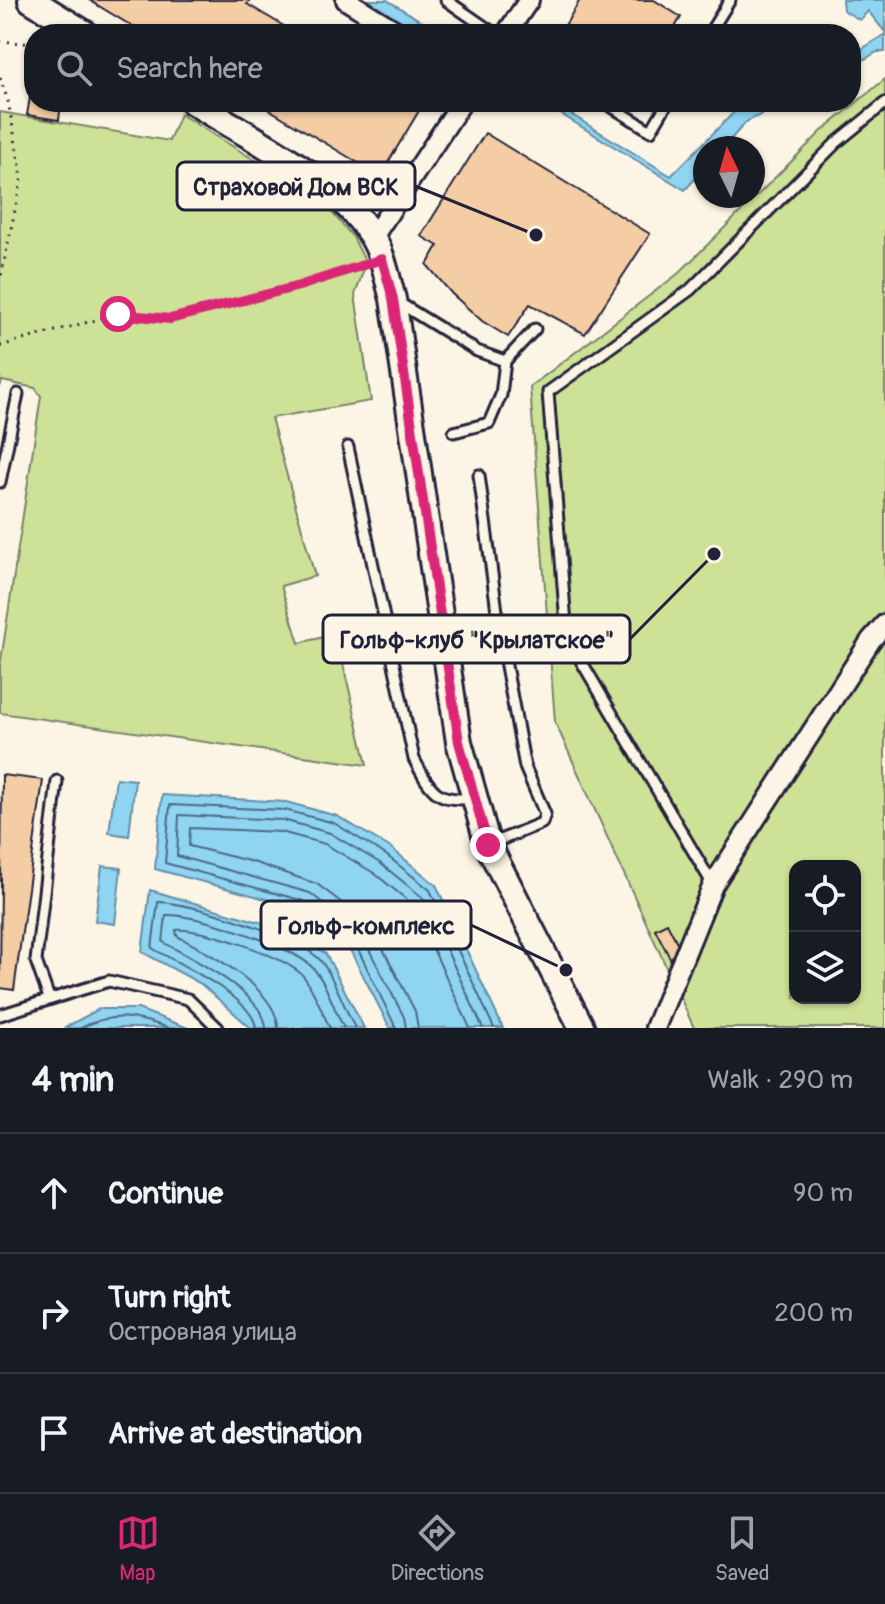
<!DOCTYPE html>
<html lang="en">
<head>
<meta charset="utf-8">
<style>
  :root { --surface:#171b24; --page:#20242c; --text:#f1f3f6; --muted:#9ea1a6; --line:#363941; --accent:#db2777 }
  body { margin:0; font-family:Pangolin,sans-serif; background:var(--page); color:var(--text) }
  .controls { position:absolute; right:24px; bottom:24px; display:grid; overflow:hidden; border-radius:16px; box-shadow:0 2px 6px #0004 }
  .controls button { width:72px; height:72px; display:grid; place-items:center; padding:0; border:0; border-bottom:2px solid var(--line); background:var(--surface); color:var(--text); font:40px sans-serif }
  .compass { position:absolute; left:693px; top:136px; width:72px; height:72px; border-radius:50%; background:var(--surface); box-shadow:0 2px 6px #0004; rotate:355deg }
  .stop { position:absolute; width:24px; height:24px; margin:-18px; border:6px solid #db2777; border-radius:50%; background:#fff }
  .stop.end { background:#db2777; border-color:#fff; box-shadow:0 2px 8px #0008 }
  .list { margin:0; padding:0; list-style:none }
  h2 { display:flex; justify-content:space-between; align-items:center; height:104px; margin:0; padding:0 32px; font-size:34px }
  h2 small { font-size:26px; font-weight:400; color:var(--muted) }
  .list li { display:grid; grid-template-columns:52px 1fr auto; gap:24px; align-items:center; box-sizing:border-box; height:120px; padding:0 32px; border-top:2px solid var(--line) }
  .list b { display:block; font-size:30px; white-space:nowrap }
  .list p { margin:0; font-size:26px; white-space:nowrap; color:var(--muted) }
  .list em { font-size:26px; font-style:normal; color:var(--muted) }
  .icon { flex:none; width:44px; height:44px; fill:none; stroke:currentColor; stroke-width:2; stroke-linecap:round; stroke-linejoin:round }
  .map { position:relative; flex:none; width:885px; height:1028px; overflow:hidden }
  .search { position:absolute; background:var(--surface); box-shadow:0 2px 6px #0004; left:24px; right:24px; top:24px; height:88px; display:flex; align-items:center; gap:20px; box-sizing:border-box; padding:0 28px; border-radius:32px; color:var(--muted); font-size:30px }
  .sheet { height:464px; background:var(--surface) }
  nav { display:flex; justify-content:space-around; align-items:center; box-sizing:border-box; height:112px; border-top:2px solid var(--line); background:var(--surface); font-size:22px; color:var(--muted) }
  nav a { display:grid; justify-items:center; gap:4px }
  nav .on { color:var(--accent) }
  .map>svg:first-child { display:block }
</style>
</head>
<body>
<div class="map">
<svg width="885" height="1028" viewBox="0 0 885 1028">
  <rect width="100%" height="100%" fill="#fcf5e5"/>
  <filter id="ink" filterUnits="userSpaceOnUse"><feTurbulence type="fractalNoise" baseFrequency=".0125" numOctaves="2"/><feDisplacementMap in="SourceGraphic" scale="16" xChannelSelector="R" yChannelSelector="G"/><feConvolveMatrix kernelMatrix="1 2 1 2 8 2 1 2 1" color-interpolation-filters="sRGB"/></filter>
  <g filter="url(#ink)">
    <path fill="#cde297" stroke="#788269" stroke-width="2" fill-rule="evenodd" d="M885 79V1028H694L555 722 530 387 679 273 822 131ZM795 866H855V998H795Z
      M0 112 169 141 180 114 323 202 353 237 366 263 355 295 371 401 271 418 315 576 281 586 299 643 336 634 367 765 0 713V667L41 396 35 388 2 381 0 387Z"/>
    <path fill="#8fd4f1" stroke="#638da8" stroke-width="2" d="M363 0H387L442 34H418Z
      M842 0H885V32L868 11 860 20 843 10Z
      M885 34V52H877L851 67V56Z
      M541 102H551L671 176 739 107 752 102H786L746 122 723 148H705V168L685 190Z
      M116 778 135 780 129 836 109 833Z
      M162 795 286 802 337 816 391 848 436 885 503 1028H390L347 944 299 908 155 869Z
      M102 866 121 868 115 924 95 921Z
      M150 890 290 931 326 954 364 1028H251L201 984 142 952Z
      M99 1009H138L188 1028H64Z"/>
    <g fill="none" stroke-linecap="round" stroke-linejoin="round">
      <path stroke="#4e6984" stroke-width="2" d="M81 1028C112 1011 137 1017 169 1028
        M256 1028C253 997 177 963 152 948L158 902C189 902 301 937 321 961 335 979 344 1007 355 1028
        M266 1028C264 993 190 958 163 942L166 915C193 913 293 946 312 967 326 981 334 1010 344 1028
        M278 1028C277 988 208 953 177 936L176 930C200 927 289 957 304 977 315 992 322 1012 330 1028
        M396 1028 353 939 304 901 165 863 170 805 285 810 334 823 386 855 430 890 494 1028
        M406 1028 404 1017 360 932 310 893 177 856 179 815 283 820 330 833 380 863 422 897 483 1028
        M418 1028 415 1011 370 924 317 884 253 862 189 846 190 828 281 832 325 844 374 873 412 904 470 1028"/>
    </g>
    <path fill="#f4cda4" stroke="#22223b" stroke-width="2" d="M89 0H250L247 4 297 34H145Z
      M580 0H654L681 17 671 34H560Z
      M30 97 34 102 61 103 59 120 27 115Z
      M257 102H409L420 109 380 176Z
      M485 133 650 234 585 334 530 304 508 337 482 321 452 294 427 265 438 246 421 236Z
      M2 775 43 780 14 990 0 988Z
      M667 923 683 954 671 960 655 929Z"/>
    <g fill="none" stroke-linecap="round" stroke-linejoin="round">
      <g stroke="#22223b" stroke-width="15">
        <path id="lane" d="M446 0 495 34
          M709 34 730 0
          M604 102 651 131 668 102
          M396 301 477 351 505 361
          M454 432 489 423 501 395 505 361 535 329
          M348 447 414 759C430 789 436 803 472 798
          M479 475 500 634 525 767 545 814 542 823 488 845
          M0 482 18 394
          M713 885 567 637 548 392 690 290 836 143 885 103
          M49 998 36 961 57 781
          M0 1015 109 981 188 999 218 1028"/>
      </g>
      <g stroke="#22223b" stroke-width="24">
        <path id="street" d="M346 0 401 34
          M506 34 529 0
          M373 237 462 102
          M655 1028 713 885 871 640 885 624"/>
      </g>
      <g stroke="#22223b" stroke-width="30">
        <path id="secondary" d="M31 0 86 34
          M193 102C251 139 333 176 371 235 383 253 387 278 393 299L459 742 488 845 582 1028"/>
      </g>
      <path stroke="#22223b" stroke-width="3" stroke-dasharray="2 6" stroke-linecap="butt" d="M108 28 118 34
        M0 41 34 44
        M0 78 8 101 22 177 0 281
        M337 166 382 193
        M0 346 118 314 170 319 299 286 360 265"/>
      <use href="#lane" stroke="#fcf5e5" stroke-width="9"/>
      <use href="#street" stroke="#fcf5e5" stroke-width="18"/>
      <use href="#secondary" stroke="#fcf5e5" stroke-width="24"/>
    </g>
  </g>
  <g fill="none" stroke-linecap="round" stroke-linejoin="round" filter="url(#ink)">
    <path stroke="#db2777" stroke-width="10" d="M118 314 170 319 299 286 382 259 393 299 459 742 488 845"/>
  </g>
  <path fill="none" stroke="#22223b" stroke-width="3" d="M536 235L415 186M714 554L630 639M566 970L471 925"/>
  <g fill="#22223b" stroke="#fcf5e5" stroke-width="3">
    <circle cx="536" cy="235" r="8"/>
    <circle cx="714" cy="554" r="8"/>
    <circle cx="566" cy="970" r="8"/>
  </g>
  <g fill="#fcf5e5" stroke="#22223b" stroke-width="3">
    <rect x="177" y="162" width="238" height="48" rx="8"/>
    <rect x="323" y="615" width="307" height="48" rx="8"/>
    <rect x="261" y="901" width="210" height="48" rx="8"/>
  </g>
  <g font-size="24" text-anchor="middle" font-weight="bold" fill="#22223b">
    <text x="296" y="195">Страховой Дом ВСК</text>
    <text x="477" y="648">Гольф-клуб "Крылатское"</text>
    <text x="366" y="934">Гольф-комплекс</text>
  </g>
</svg>
<div class="controls">
<button><svg class="icon" aria-label="locate" viewBox="0 0 24 24"><circle cx="12" cy="12" r="6"/><path d="M12 2v4M12 18v4M2 12h4M18 12h4"/></svg></button>
<button><svg class="icon" aria-label="layers" viewBox="0 0 24 24"><path d="M12 4l9 5-9 5-9-5zM3 14l9 5 9-5"/></svg></button>
</div>
<svg class="compass" viewBox="-18 -18 36 36"><path d="M0-13l5 13h-10z" fill="#e53935"/><path d="M0 13l5-13h-10z" fill="#9ea1a6"/></svg>
<div class="stop" style="left:118px;top:314px"></div>
<div class="stop end" style="left:488px;top:845px"></div>
<div class="search"><svg class="icon" aria-label="search" viewBox="0 0 24 24"><circle cx="10" cy="10" r="6"/><path d="M15 15l6 6"/></svg>Search here</div>
</div>
<section class="sheet">
<h2>4 min<small>Walk · 290 m</small></h2>
<ul class="list">
<li><svg class="icon" aria-label="ahead" viewBox="0 0 24 24"><path d="M12 20V5M6 11l6-6 6 6"/></svg><div><b>Continue</b></div><em>90 m</em></li>
<li><svg class="icon" aria-label="right" viewBox="0 0 24 24"><path d="M7 20v-9h11M14 6l5 5-5 5"/></svg><div><b>Turn right</b><p>Островная улица</p></div><em>200 m</em></li>
<li><svg class="icon" aria-label="arrive" viewBox="0 0 24 24"><path d="M6 21V4h12l-3 4 3 4H6"/></svg><div><b>Arrive at destination</b></div></li>
</ul>
</section>
<nav>
<a class="on"><svg class="icon" aria-label="map" viewBox="0 0 24 24"><path d="M3 6l6-2 6 2 6-2v14l-6 2-6-2-6 2zM9 4v14M15 6v14"/></svg>Map</a>
<a><svg class="icon" aria-label="directions" viewBox="0 0 24 24"><path d="M12 3l9 9-9 9-9-9zM9 14v-3h6M13 9l2 2-2 2"/></svg>Directions</a>
<a><svg class="icon" aria-label="saved" viewBox="0 0 24 24"><path d="M7 4h10v16l-5-4-5 4z"/></svg>Saved</a>
</nav>
</body>
</html>
